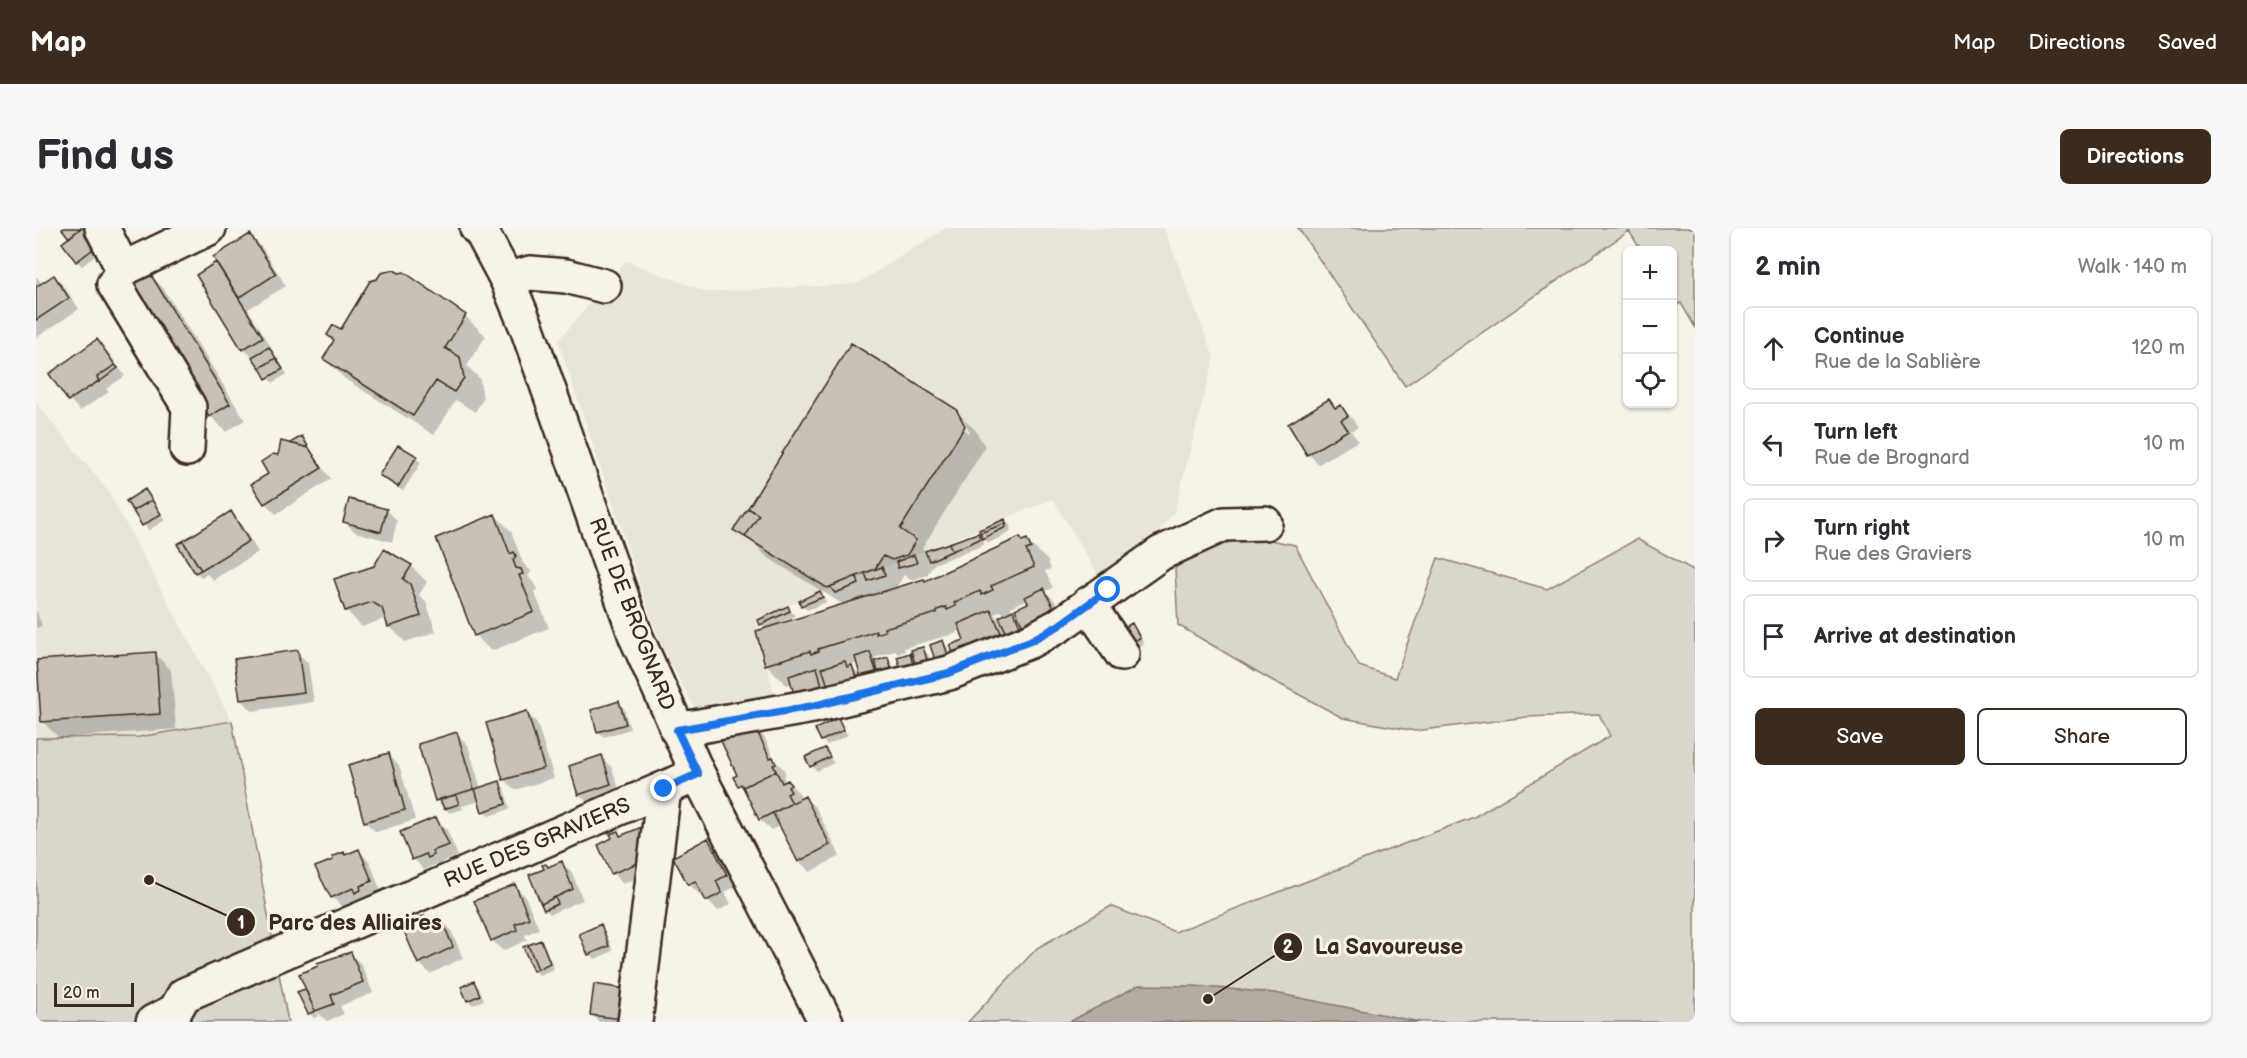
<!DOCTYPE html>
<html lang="en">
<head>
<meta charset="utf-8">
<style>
  :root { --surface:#fff; --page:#f7f7f7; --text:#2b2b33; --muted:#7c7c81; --line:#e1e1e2; --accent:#3b2a1e }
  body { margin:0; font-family:"Balsamiq Sans",sans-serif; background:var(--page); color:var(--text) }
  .controls { position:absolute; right:18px; top:18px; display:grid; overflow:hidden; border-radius:9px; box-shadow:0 2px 4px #0004 }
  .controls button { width:54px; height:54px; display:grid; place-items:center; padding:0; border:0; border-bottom:2px solid var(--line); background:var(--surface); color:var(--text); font:30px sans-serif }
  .scale { position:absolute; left:18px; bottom:15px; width:80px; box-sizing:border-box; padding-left:6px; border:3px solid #3b2a1e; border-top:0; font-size:16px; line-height:21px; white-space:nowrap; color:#3b2a1e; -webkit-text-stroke:4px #f7f3e8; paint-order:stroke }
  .stop { position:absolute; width:18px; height:18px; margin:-14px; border:4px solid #1a73e8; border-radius:50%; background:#fff }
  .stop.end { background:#1a73e8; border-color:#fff; box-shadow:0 2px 6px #0008 }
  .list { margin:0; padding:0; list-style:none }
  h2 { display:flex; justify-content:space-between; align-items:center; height:78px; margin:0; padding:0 24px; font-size:26px }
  h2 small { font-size:20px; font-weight:400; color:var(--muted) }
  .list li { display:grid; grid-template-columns:39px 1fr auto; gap:18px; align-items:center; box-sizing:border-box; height:84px; margin:0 12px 12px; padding:0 12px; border:2px solid var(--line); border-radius:9px }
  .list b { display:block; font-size:22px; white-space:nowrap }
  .list p { margin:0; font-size:20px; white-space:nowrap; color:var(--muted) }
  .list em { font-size:20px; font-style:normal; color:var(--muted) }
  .actions { display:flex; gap:12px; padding:18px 24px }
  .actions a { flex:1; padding:14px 0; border:2px solid var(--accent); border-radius:9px; text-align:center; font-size:21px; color:var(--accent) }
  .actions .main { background:var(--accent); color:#fff }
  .icon { flex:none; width:33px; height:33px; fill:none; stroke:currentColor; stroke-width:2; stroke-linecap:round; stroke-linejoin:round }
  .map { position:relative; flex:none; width:1659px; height:794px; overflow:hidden; border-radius:9px }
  header { display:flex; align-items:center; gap:36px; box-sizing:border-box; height:84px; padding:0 30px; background:var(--accent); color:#fff }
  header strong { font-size:28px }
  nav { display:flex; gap:33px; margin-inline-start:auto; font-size:21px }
  .intro { display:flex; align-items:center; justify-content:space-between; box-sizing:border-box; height:144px; padding:0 36px }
  h1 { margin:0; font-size:42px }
  .button { padding:15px 27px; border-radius:9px; background:var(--accent); color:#fff; font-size:21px; font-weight:700 }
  main { display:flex; gap:36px; padding:0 36px }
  aside { flex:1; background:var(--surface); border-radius:9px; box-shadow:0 2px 4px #0004 }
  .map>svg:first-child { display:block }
</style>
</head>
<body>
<header>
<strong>Map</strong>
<nav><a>Map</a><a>Directions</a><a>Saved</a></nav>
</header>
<div class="intro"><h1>Find us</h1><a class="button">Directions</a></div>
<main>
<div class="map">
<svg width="1659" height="794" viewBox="0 0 1659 794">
  <rect width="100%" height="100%" fill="#f7f3e8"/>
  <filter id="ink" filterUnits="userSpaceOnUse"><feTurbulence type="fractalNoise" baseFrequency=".0167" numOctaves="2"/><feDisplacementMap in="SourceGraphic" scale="12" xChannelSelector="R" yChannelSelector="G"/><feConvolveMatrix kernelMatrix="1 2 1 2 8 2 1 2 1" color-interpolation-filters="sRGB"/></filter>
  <g filter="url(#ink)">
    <path fill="#e9e4d9" d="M910 0H1128L1178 130 1138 285 1111 317 1063 349 1017 271 720 391 741 478 658 479 624 416 522 113 590 33 670 64 821 56Z
      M0 175 72 263 196 493 103 509 0 510Z"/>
    <path fill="#dbd6cb" stroke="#8b8074" stroke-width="1.5" d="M1262 0H1659V99L1645 75 1639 78 1637 75 1636 22H1605L1593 3 1369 158Z
      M1195 304 1259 317 1323 438 1359 450 1402 330 1511 361 1601 311 1659 343V794H932L1001 720 1075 678 1139 704 1438 589 1574 508 1563 486 1491 489 1379 503 1307 490 1232 450 1142 397 1139 340Z
      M196 493 252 794H0V510L103 509Z"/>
    <path fill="#b4aca0" stroke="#84786c" stroke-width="1.5" d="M1103 757 1158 758 1239 765 1384 794H1033Z"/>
    <path fill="#0003" fill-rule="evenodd" d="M30 0 65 23 46 38 41 33Z
      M214 8 225 18 250 58 212 81 236 120 234 121 251 146 237 155 219 131 207 121 162 47 182 34Z
      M112 44 127 60 209 192 190 204 174 188Z
      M368 45 429 88 450 108 431 138 444 151 447 171 439 184 420 172 398 207 309 151 289 131 299 113 293 107 305 103 363 47Z
      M0 48 7 57 18 49 29 60 43 81 0 110Z
      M61 113 72 124 89 148 70 161 73 164 44 183 34 172 15 146Z
      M1293 173 1301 181 1305 179 1316 190 1322 199 1315 203 1322 213 1283 236 1272 226Z
      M919 182 940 203 949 219 886 320 890 324 941 304 946 309 948 317 898 336 891 347 877 352 868 347 859 362 889 355 991 313 1012 333 1015 341 1009 343 1017 360 1009 363 1019 373 1031 398 1001 412 986 398 991 409 930 413 926 401 921 403V405L868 420 869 423 862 426 859 423 838 430 840 434 851 430 856 436 861 452 851 456 822 435 814 437 821 444 825 458 744 474 742 466 756 462 759 466 756 455 750 457 730 436 731 401 725 396 752 379 759 388 743 395V397L808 377 731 329 716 314 699 301ZM924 191H927L934 204 931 205ZM992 371 994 375 986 393 976 383 975 379ZM965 383 969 388 968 397 958 386Z
      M265 210 295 251 240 286 229 275 235 247 243 229 259 218 256 216Z
      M380 230 385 235 367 263 345 247Z
      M109 263 129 292 113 302 108 297Z
      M351 282 361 293 356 314 319 304 309 294Z
      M195 285 205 296 222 324 177 352 171 346 165 349 160 344Z
      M459 287 475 303 487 335 494 342 495 344 492 348 501 359 502 362 498 363 513 400 455 423 439 407Z
      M969 292 974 297 975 304 953 315 947 310Z
      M375 338 391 354 383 367 390 373 400 404 369 414 353 398 351 390 326 399 310 382Z
      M784 365 791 374 771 382 766 377Z
      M0 382 6 398 0 400Z
      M1096 397 1101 402 1108 416 1097 421Z
      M907 414 912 419 917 436 906 439Z
      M887 421 892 426 896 440 872 448 874 427 880 433Z
      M261 424 272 435 278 474 216 483 205 472Z
      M119 426 135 442 140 501 23 510 7 494Z
      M582 475 588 480 594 501 568 509 563 504 557 483Z
      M490 484 501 495 518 550 479 562 468 551Z
      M802 492 812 507 791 517 786 512Z
      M718 499 729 510 740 534 748 541 750 547 747 548 750 555 752 554 763 565 765 568 758 573 759 575 769 570 780 580 804 628 774 644 763 633 745 597 735 602 724 592 711 565 703 557V548Z
      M421 506 432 517 445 561 463 555 468 560 474 581 453 588 448 583 445 573 426 578 427 581 414 585 400 572Z
      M788 521 798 535 781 543 776 538Z
      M352 526 363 537 379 592 340 604 329 594Z
      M565 529 576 540 585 567 554 577 543 566Z
      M400 591 411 602 422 628 406 634 408 638 404 640 401 636 388 642 378 631Z
      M581 605 619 643 587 656 577 645 564 617 578 611Z
      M672 612 682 622 701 658 689 664 695 676 682 683 671 672 667 665 664 667 653 656Z
      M323 623 334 634 345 664 333 669 335 673 331 675 327 671 307 680 296 669 299 633 307 625 311 628Z
      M525 635 536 645 547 672 514 686 509 681 513 640Z
      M478 658 489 668 503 701 489 707 491 712 467 723 456 712Z
      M388 689 396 695 405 692 415 702 427 730 394 746 383 735Z
      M564 698 569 703 577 723 559 731 554 726Z
      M504 714 509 719 518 741 503 747 498 742Z
      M314 726 325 736 337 765 304 778 308 786 291 793 280 783 283 788 278 790 273 785 263 765 271 762Z
      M438 755 443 760 448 772 437 777 432 772Z
      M588 762 597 794H563L556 787Z"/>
    <path fill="#c8c1b6" stroke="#3b2a1e" stroke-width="1.5" d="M28 0H45L33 10 26 1Z
      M45 0H51L61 18 40 34 26 15Z
      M214 6 240 46 203 70 177 29Z
      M180 34 227 109 206 122 160 47Z
      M112 42 194 176 173 189 91 56Z
      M358 42 363 45 368 44 430 87 409 120 424 129 428 150 418 164 400 153 377 188 287 131 298 112 291 107 297 97 305 101 334 53 341 51 345 45Z
      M18 47 33 70 0 92V59Z
      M61 111 79 137 61 149 63 153 32 173 13 146Z
      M815 115 920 181 929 198 864 301 880 312 871 327 856 332 847 328 839 341 791 360 709 309 723 287 712 280Z
      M233 119 240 130 224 140 216 129Z
      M240 130 247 141 230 151 224 140Z
      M79 137 82 140 63 154 61 149Z
      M1293 171 1299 180 1305 177 1312 188 1305 192 1312 202 1271 227 1252 196Z
      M266 208 273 220 254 215Z
      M245 213 273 220 286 240 228 276 215 256 232 246 225 234 237 226 242 227Z
      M362 217 381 228 362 259 343 247Z
      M109 261 116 272 97 283 90 273Z
      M313 271 351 281 345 304 307 294Z
      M116 272 125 286 106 298 97 283Z
      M712 280 723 287 709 309 697 302Z
      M195 283 213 313 165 342 147 313Z
      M459 286 474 326 478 324 480 328 477 332 480 340 485 341 487 346 483 347 498 384 438 408 400 310Z
      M969 291 970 295 944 305 943 302Z
      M970 295V299L946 311 944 305Z
      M942 305 944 311 916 323 913 315Z
      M984 309 986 313 991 311 995 320 990 322 998 339 955 358 957 362 946 367 944 363 918 375 920 378 911 382 910 379 901 382V385L848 400 849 403 840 406V403L782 421 783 423 775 426 774 423 729 437 720 403 888 351 889 353Z
      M147 313 165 342 159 345 141 316Z
      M913 315 916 323 893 333 889 323Z
      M348 321 376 337 367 351 374 356 385 388 352 399 346 380 336 374 309 383 298 351 338 338Z
      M878 327 881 335 862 340 860 334Z
      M846 339 849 347 832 353 829 345Z
      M821 348 823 356 799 365 794 359Z
      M1008 360 1021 387 989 402 979 381 992 375 989 369Z
      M784 363 787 369 765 378 763 373Z
      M752 378 754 383 724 397 722 392Z
      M955 382 969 414 919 430 914 417 928 412 922 396Z
      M977 382 987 404 973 410 963 389Z
      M1096 395 1104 410 1090 417 1083 402Z
      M907 412 913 431 900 435 894 417Z
      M887 419 892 435 880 439 875 422Z
      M262 422 268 464 204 472 198 431Z
      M120 424 124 486 5 494 1 432Z
      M834 424 842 449 826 454 819 429Z
      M874 425 878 440 866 444 861 429Z
      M852 429 857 447 844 451 839 433Z
      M809 433 811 439 816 437 821 453 793 461 786 440Z
      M781 439 788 465 760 473 753 448Z
      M583 473 590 496 561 504 555 482Z
      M491 483 508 540 467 552 450 495Z
      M802 490 808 502 785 513 779 501Z
      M718 497 734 530 737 529 740 536 737 537 740 543 707 559 705 556 702 558 697 549 701 547 685 513Z
      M421 504 438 561 399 573 382 516Z
      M789 520 794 529 774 539 769 529Z
      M353 525 369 582 328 594 312 537Z
      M566 527 575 556 542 567 533 538Z
      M740 543 746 555 752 552 755 557 752 559 755 564 751 566 756 575 723 592 707 559Z
      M464 553 470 576 446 584 439 561Z
      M420 567 423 576 408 581 404 571Z
      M769 568 794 617 762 634 737 585Z
      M400 589 413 617 396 623 398 627 392 630 390 626 376 632 364 604Z
      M606 599 612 609 609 632 575 646 562 617 576 610 574 606 582 603 584 608Z
      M672 610 691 647 680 653 686 665 670 673 659 653 652 657 637 629Z
      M323 621 336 653 324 658 325 662 319 665 317 660 295 670 279 639 297 632 296 629 308 624 309 627Z
      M526 633 537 661 505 676 493 647 508 641 506 637 510 636 512 639Z
      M479 656 493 690 479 696 481 702 455 713 438 673Z
      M519 669 522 676 508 682 505 676Z
      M388 688 391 693 395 691 396 694 405 690 417 719 382 736 368 703 385 696 382 690Z
      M565 696 573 718 552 727 543 706Z
      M505 712 514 735 502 741 492 717Z
      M492 717 502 741 497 743 487 719Z
      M315 724 327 754 295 767 298 776 279 783 263 746 282 738 281 735Z
      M438 753 444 767 431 773 425 759Z
      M558 756 589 761 586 791 554 787Z
      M269 761 279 783 272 786 261 764Z"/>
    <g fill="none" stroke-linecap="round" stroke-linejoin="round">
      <g stroke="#3b2a1e" stroke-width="38">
        <path id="minor" d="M66 0 87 41
          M441 0 446 5 471 52 491 100 600 409 662 546 790 794
          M471 52 494 45 530 48 568 58
          M151 221 153 179 78 56 87 41 173 0
          M1052 376 1086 426
          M641 502 777 478 913 445 994 413 1022 398 1125 325 1188 296 1229 295
          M117 794 139 783 148 767 662 546
          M599 794 628 561"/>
      </g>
      <use href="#minor" stroke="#f7f3e8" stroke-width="33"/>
    </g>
  </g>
  <g fill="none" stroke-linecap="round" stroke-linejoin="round" filter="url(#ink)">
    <path stroke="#1a73e8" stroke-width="8" d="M628 561 662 546 641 502 777 478 913 445 994 413 1022 398 1072 362"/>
  </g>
  <g text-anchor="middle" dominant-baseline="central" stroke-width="6" stroke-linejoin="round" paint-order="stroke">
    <g font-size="21" fill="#3b2a1e" stroke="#f7f3e8">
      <text transform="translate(596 386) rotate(69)">RUE DE BROGNARD</text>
      <text transform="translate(501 615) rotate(-23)">RUE DES GRAVIERS</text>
    </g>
  </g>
  <path fill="none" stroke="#3b2a1e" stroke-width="2" d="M113 652L205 694M1172 771L1252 719"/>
  <g fill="#3b2a1e" stroke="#f7f3e8" stroke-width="2">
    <circle cx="113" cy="652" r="6"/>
    <circle cx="1172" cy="771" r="6"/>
    <circle cx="205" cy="694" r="15"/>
    <circle cx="1252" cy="719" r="15"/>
  </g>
  <g font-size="18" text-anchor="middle" font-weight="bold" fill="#fff">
    <text x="205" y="701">1</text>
    <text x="1252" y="725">2</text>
  </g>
  <g font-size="22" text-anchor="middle" font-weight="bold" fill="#3b2a1e" stroke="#f7f3e8" stroke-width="6" stroke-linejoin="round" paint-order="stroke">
    <text x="319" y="702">Parc des Alliaires</text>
    <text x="1353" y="726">La Savoureuse</text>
  </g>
</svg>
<div class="controls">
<button>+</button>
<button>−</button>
<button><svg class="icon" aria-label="locate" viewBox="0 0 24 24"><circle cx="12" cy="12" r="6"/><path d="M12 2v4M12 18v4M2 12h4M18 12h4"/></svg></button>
</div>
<div class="scale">20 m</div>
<div class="stop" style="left:1072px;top:362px"></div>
<div class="stop end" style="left:628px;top:561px"></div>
</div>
<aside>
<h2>2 min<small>Walk · 140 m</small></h2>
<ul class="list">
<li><svg class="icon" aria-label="ahead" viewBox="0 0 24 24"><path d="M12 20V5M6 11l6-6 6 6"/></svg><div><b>Continue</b><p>Rue de la Sablière</p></div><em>120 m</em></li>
<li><svg class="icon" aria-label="left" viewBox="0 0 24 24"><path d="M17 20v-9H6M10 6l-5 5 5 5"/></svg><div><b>Turn left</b><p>Rue de Brognard</p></div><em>10 m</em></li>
<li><svg class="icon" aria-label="right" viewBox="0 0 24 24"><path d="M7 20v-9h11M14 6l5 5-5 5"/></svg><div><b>Turn right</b><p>Rue des Graviers</p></div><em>10 m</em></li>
<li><svg class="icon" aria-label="arrive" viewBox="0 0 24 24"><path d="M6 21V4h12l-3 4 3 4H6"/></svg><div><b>Arrive at destination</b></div></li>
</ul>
<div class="actions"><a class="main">Save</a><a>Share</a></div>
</aside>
</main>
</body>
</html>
